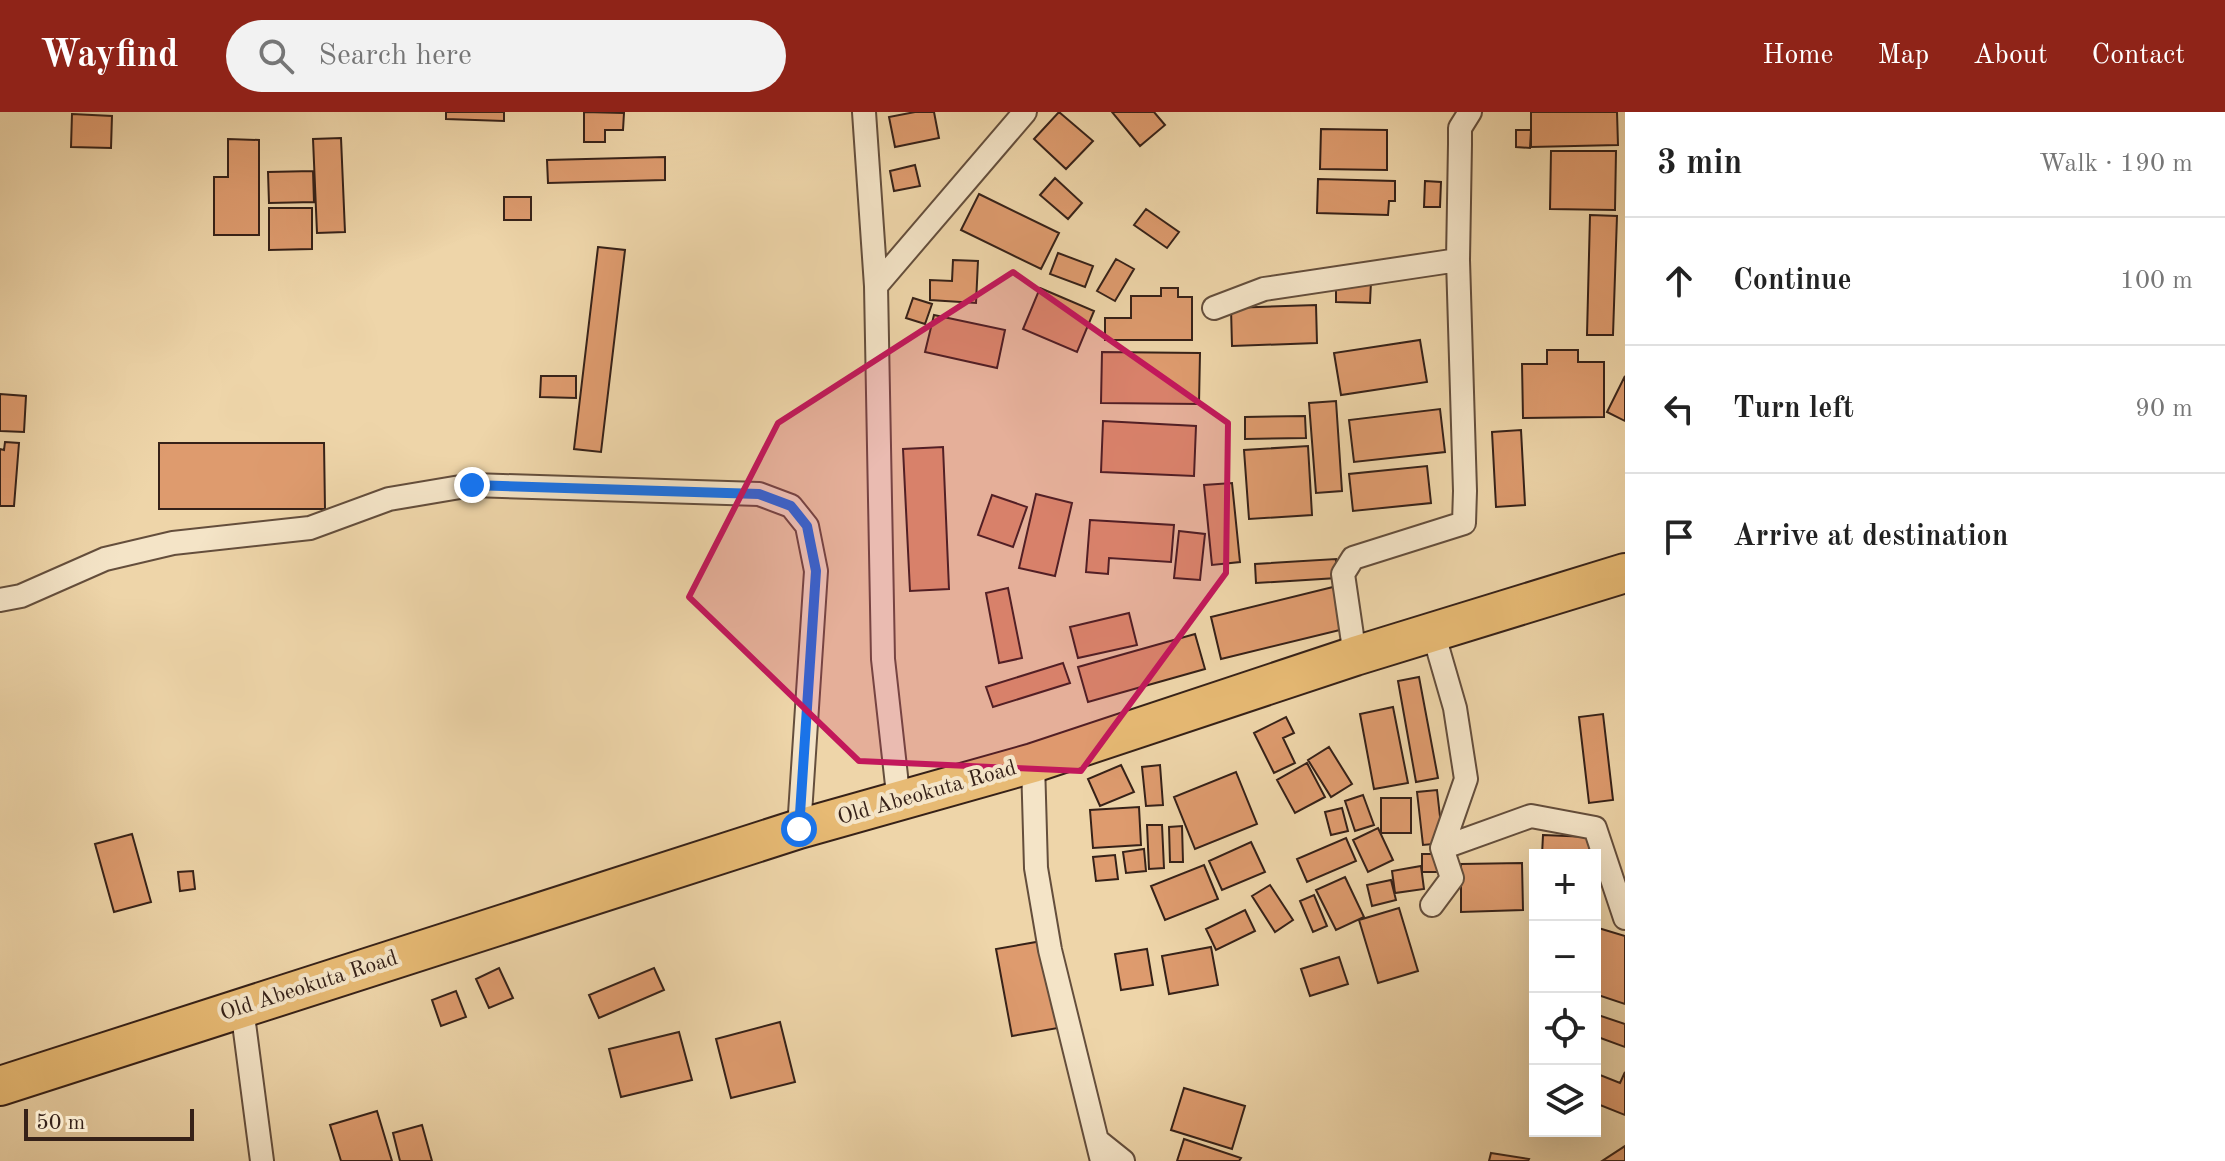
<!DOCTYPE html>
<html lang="en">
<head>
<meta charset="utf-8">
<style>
  :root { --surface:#fff; --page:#f2f2f2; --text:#222; --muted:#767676; --line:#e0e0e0; --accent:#8f2418 }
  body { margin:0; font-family:"Old Standard TT",serif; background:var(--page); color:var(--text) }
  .controls { position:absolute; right:24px; bottom:24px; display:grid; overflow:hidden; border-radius:0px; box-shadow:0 8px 32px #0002 }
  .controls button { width:72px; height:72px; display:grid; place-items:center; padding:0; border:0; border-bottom:2px solid var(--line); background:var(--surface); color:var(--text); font:40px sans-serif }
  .scale { position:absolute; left:24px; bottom:20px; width:170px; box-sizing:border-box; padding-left:8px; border:4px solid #362118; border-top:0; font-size:22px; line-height:28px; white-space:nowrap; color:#362118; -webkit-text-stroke:6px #f4e4c7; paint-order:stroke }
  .stop { position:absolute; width:24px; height:24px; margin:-18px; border:6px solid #1a73e8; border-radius:50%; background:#fff }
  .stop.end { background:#1a73e8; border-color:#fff; box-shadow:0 2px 8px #0008 }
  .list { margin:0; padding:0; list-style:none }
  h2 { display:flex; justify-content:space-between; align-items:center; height:104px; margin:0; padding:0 32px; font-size:34px }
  h2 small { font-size:26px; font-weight:400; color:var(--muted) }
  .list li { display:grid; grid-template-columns:52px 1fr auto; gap:24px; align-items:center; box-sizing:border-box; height:128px; padding:0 32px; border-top:2px solid var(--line) }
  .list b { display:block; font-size:30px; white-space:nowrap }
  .list em { font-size:26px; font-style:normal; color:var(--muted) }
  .icon { flex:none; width:44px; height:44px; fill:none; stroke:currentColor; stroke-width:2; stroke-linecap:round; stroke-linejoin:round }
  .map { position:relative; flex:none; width:1625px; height:1049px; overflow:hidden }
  header { display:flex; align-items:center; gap:48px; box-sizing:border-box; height:112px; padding:0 40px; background:var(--accent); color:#fff }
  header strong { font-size:38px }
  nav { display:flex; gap:44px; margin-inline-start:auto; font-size:28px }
  .search { width:560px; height:72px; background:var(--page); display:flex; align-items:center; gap:20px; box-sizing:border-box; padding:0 28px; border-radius:44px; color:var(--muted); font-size:30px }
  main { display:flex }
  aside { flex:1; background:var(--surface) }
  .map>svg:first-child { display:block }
</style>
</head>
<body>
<header>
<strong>Wayfind</strong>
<div class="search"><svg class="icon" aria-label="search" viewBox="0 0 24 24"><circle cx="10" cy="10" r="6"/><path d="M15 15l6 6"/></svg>Search here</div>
<nav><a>Home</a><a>Map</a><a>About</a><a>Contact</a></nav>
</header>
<main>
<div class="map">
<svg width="1625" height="1049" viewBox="0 0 1625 1049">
  <rect width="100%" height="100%" fill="#eed5a9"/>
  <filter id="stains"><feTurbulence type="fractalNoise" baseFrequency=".0025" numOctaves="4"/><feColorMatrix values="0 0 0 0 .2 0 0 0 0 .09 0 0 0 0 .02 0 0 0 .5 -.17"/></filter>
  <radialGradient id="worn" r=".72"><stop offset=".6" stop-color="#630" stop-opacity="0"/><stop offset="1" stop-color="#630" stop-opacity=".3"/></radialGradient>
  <path fill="#de9b6e" stroke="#362118" stroke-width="2" d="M446 0H504V9L446 7Z
    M584 0 624 1 623 18H605V30H584Z
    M915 0H934L939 26 895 35 889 5Z
    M1059 0 1093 29 1066 57 1034 27Z
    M1112 0H1154L1165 13 1140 34Z
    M1531 0H1617L1618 33 1531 35Z
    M72 2 112 4 111 36 71 35Z
    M1321 17 1387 18V58L1320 57Z
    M1516 18H1531L1530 36 1516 35Z
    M341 26 345 120 317 121 313 27Z
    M228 27 259 28V123H214V65H228Z
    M1551 39H1616L1615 98 1550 97Z
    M665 45V68L548 71 547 48Z
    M915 53 920 74 894 79 890 59Z
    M313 59 314 90 269 91 268 60Z
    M1055 66 1082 91 1068 107 1040 83Z
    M1318 67 1395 69V89H1389L1388 103 1317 101Z
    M1425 69 1441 70 1440 95H1424Z
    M979 82 1059 121 1041 157 961 118Z
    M504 85H531V108H504Z
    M269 96H312V137L269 138Z
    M1146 97 1179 120 1167 136 1134 113Z
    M1590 103 1617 104 1613 223H1587Z
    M598 135 625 138 601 340 574 337Z
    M1058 141 1093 154 1085 175 1050 162Z
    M1116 147 1134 157 1115 189 1097 179Z
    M953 148 978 149 976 191 930 188V168L952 169Z
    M1336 169 1371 170 1370 191 1336 190Z
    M1040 176 1094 199 1077 240 1023 217Z
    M1161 176H1178V185H1192V228H1105V206H1131V184H1161Z
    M913 186 932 192 925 212 906 206Z
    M1316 193 1317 231 1232 234 1231 196Z
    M934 203 1005 218 997 256 925 240Z
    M1420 228 1427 270 1341 283 1334 241Z
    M1547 238H1578V250H1604V305L1523 306 1522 252H1547Z
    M1102 240 1200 241 1199 292 1101 291Z
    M541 264H576V286L540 285Z
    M1625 264V309L1607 300Z
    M0 282 26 284 24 320 0 319Z
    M1336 289 1342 379 1316 381 1309 291Z
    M1440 297 1445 340 1354 350 1349 308Z
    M1305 304 1306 326 1245 327V305Z
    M1103 309 1196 314 1194 364 1101 360Z
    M1521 318 1525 393 1496 395 1492 320Z
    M5 330 19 331 14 394H0V337L4 338Z
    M159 331H324L325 397H159Z
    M1308 334 1312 403 1249 407 1244 338Z
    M943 335 949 477 910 479 903 337Z
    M1427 354 1431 391 1353 399 1349 362Z
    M1232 371 1240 450 1212 453 1204 373Z
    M1036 382 1072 391 1055 464 1019 456Z
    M992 383 1027 395 1013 435 978 423Z
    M1090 408 1174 413 1171 450 1109 446 1108 462 1086 460Z
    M1179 419 1205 422 1200 468 1174 466Z
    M1336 447 1337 466 1256 471 1255 452Z
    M1333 475 1344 517 1221 547 1211 505Z
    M1008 476 1022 546 999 551 986 481Z
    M1129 501 1137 533 1078 546 1070 515Z
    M1195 522 1205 557 1088 590 1078 555Z
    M1063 551 1070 571 993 595 986 575Z
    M1419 565 1438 666 1416 670 1398 569Z
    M1393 595 1408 671 1374 677 1360 602Z
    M1603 602 1613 688 1589 691 1579 605Z
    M1286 605 1294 621 1283 626 1295 651 1274 661 1254 621Z
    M1329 635 1352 672 1331 685 1308 648Z
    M1307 651 1325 685 1295 701 1277 668Z
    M1121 653 1134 680 1100 694 1088 667Z
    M1160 653 1163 693 1146 694 1142 655Z
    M1236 660 1257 712 1195 737 1174 685Z
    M1437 678 1443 731 1423 733 1417 680Z
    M1363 683 1374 713 1355 719 1345 689Z
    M1381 686H1411V721H1381Z
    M1139 695 1141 733 1093 736 1090 698Z
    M1342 696 1348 719 1331 723 1325 700Z
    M1147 713H1162L1164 756 1149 757Z
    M1182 714 1183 750H1170L1169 715Z
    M1378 716 1393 748 1368 760 1353 728Z
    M132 722 151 790 114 800 95 732Z
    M1543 723 1590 725 1589 743H1542Z
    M1346 726 1356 749 1307 770 1297 747Z
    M1251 730 1265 760 1222 778 1209 749Z
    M1144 737 1146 759 1126 761 1123 740Z
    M1422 742H1439V760H1422Z
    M1115 743 1118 767 1096 769 1093 745Z
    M1522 751 1523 798 1461 800V752Z
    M1204 753 1218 787 1165 808 1151 774Z
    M1421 754 1424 777 1395 781 1392 759Z
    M193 759 195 777 180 779 178 760Z
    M1345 765 1364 805 1336 818 1316 778Z
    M1391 768 1396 788 1372 794 1367 773Z
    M1270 773 1293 808 1275 820 1252 784Z
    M1314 783 1327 814 1313 820 1300 789Z
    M1399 796 1418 859 1378 871 1359 808Z
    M1245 798 1255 819 1216 838 1206 817Z
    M1595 815 1625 824V892L1595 882Z
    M1042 829 1058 916 1012 924 996 837Z
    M1211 835 1218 873 1169 882 1162 844Z
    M1147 837 1153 873 1121 878 1115 842Z
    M1339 845 1348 872 1310 884 1301 857Z
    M499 856 513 886 489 896 476 867Z
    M654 856 664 878 599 906 589 883Z
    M456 879 466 905 441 914 432 888Z
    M1595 902 1625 912V935L1595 924Z
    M780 910 795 970 731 986 716 927Z
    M679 920 692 968 621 985 609 937Z
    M1625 960V1003L1595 991V961L1620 971Z
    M1184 976 1245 994 1232 1037 1171 1018Z
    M377 999 392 1049H341L330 1013Z
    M422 1013 432 1049H400L393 1021Z
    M1184 1027 1241 1046 1239 1049H1177Z
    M1625 1034V1049H1602Z
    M1491 1041 1529 1047 1528 1049H1489Z"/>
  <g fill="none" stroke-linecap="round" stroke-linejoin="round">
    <g stroke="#644e3c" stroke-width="26">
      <path id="minor" d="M864 0 876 174 883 547 899 691
        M876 174 1025 0
        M1214 196 1264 177 1458 148
        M0 488 21 484 105 447 173 431 310 416 389 387 472 373 759 382 791 394 807 414 816 459 799 717
        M1355 544 1343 462 1353 446 1464 411 1465 379 1458 148 1460 32V16L1470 0
        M1033 651 1036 756 1050 838 1102 1049
        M1442 736 1531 704 1595 716 1625 806
        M1432 793 1452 766 1442 736 1466 667 1455 596 1433 520
        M242 896 262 1049
        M1098 1029 1123 1049"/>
    </g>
    <g stroke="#362118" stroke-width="42">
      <path id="trunk" d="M0 974 799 717 1033 651 1355 544 1625 461"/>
    </g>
    <use href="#minor" stroke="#f4e4c7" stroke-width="22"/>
    <use href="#trunk" stroke="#e7ba74" stroke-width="38"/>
  </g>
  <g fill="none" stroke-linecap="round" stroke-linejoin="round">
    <path stroke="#1a73e8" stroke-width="10" d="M472 373 759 382 791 394 807 414 816 459 799 717"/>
  </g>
  <path fill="#c2185b" fill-opacity="0.2" stroke="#c2185b" stroke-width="6" stroke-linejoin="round" d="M1013 160 1228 311 1226 461 1081 659 859 649 689 485 778 311Z"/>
  <g text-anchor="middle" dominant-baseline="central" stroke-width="8" stroke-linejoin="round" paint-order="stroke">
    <g font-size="22" fill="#362118" stroke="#f4e4c7">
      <text transform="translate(927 681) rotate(-16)">Old Abeokuta Road</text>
      <text transform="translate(309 874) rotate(-18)">Old Abeokuta Road</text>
    </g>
  </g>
  <rect width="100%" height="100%" filter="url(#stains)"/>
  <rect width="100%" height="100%" fill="url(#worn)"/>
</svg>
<div class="controls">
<button>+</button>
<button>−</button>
<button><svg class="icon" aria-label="locate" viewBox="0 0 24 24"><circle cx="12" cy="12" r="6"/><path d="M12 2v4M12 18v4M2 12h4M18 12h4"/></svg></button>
<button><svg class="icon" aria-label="layers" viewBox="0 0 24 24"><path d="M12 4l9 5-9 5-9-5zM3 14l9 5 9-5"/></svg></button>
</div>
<div class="scale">50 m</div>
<div class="stop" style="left:799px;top:717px"></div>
<div class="stop end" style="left:472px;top:373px"></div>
</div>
<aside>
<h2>3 min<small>Walk · 190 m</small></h2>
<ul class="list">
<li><svg class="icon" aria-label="ahead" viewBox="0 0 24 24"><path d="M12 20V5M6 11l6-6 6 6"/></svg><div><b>Continue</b></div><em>100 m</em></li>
<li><svg class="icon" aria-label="left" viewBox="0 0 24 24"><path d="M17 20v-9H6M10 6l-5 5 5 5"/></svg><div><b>Turn left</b></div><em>90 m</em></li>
<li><svg class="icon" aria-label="arrive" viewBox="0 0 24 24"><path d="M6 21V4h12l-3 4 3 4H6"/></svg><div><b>Arrive at destination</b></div></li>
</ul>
</aside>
</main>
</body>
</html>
